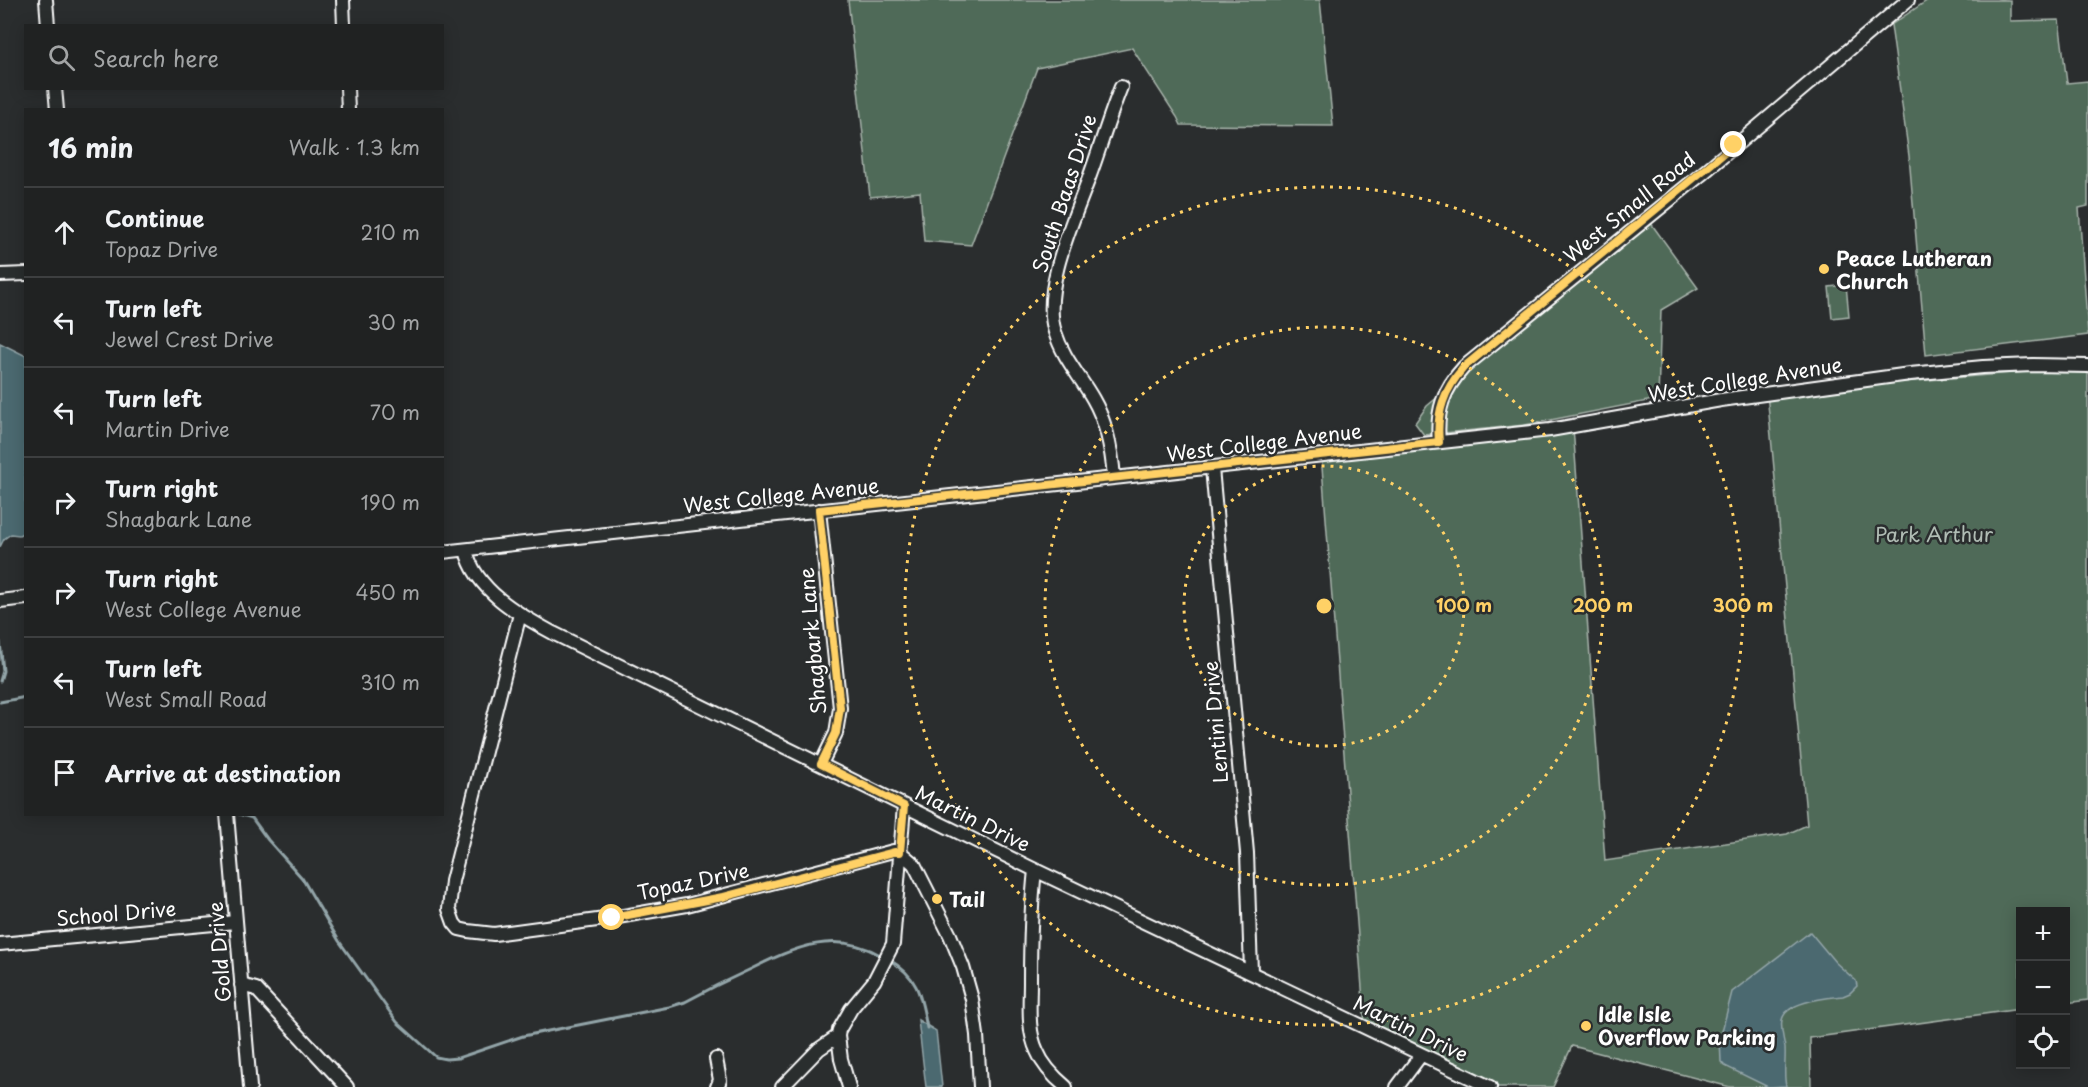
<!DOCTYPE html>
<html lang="en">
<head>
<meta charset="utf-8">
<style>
  :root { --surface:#202222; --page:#2d2f2f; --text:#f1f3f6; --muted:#a2a4a5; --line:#3d3f40 }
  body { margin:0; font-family:"Playpen Sans",sans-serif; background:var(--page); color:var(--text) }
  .controls { position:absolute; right:18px; bottom:18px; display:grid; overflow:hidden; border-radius:0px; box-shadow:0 3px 15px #0003 }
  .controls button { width:54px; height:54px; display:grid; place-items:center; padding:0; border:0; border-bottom:2px solid var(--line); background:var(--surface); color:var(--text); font:30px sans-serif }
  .stop { position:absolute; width:18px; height:18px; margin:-14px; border:4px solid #ffd166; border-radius:50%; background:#fff }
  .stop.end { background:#ffd166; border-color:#fff; box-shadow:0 2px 6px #0008 }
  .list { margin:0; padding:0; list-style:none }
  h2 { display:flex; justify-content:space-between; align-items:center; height:78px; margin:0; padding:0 24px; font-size:26px }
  h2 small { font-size:20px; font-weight:400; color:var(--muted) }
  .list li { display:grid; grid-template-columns:39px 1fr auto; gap:18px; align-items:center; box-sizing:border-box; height:90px; padding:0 24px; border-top:2px solid var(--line) }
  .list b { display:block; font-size:22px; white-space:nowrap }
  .list p { margin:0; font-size:20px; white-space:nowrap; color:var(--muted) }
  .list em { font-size:20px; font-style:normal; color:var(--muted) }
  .icon { flex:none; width:33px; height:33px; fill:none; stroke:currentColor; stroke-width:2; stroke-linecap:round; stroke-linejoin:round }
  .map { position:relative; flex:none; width:2088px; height:1087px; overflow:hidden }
  .search { position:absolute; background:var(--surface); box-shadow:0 3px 15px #0003; left:24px; top:24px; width:420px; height:66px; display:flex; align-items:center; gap:15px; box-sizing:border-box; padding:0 21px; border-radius:0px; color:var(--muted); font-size:22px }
  .panel { position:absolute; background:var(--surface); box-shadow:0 3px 15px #0003; left:24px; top:108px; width:420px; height:708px; border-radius:0px }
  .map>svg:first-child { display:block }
</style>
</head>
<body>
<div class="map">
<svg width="2088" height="1087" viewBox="0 0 2088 1087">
  <rect width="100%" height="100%" fill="#2a2d2e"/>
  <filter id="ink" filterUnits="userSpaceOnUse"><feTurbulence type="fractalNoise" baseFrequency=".0167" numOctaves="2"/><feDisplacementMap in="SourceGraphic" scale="12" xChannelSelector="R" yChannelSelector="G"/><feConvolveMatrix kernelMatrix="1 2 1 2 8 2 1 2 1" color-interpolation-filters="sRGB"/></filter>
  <g filter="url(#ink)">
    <path fill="#506a58" stroke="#a8b4ac" stroke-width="1.5" d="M848 0H1320L1333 126 1181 125 1177 117 1132 48 1037 68 971 245 924 241 920 192 870 197Z
      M1928 0H2010V21L2059 20 2067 83 2088 81V206L2079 208 2088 335 1926 355 1909 156 1891 25Z
      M1650 222 1698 288 1661 310 1658 399 1525 425 1424 435 1415 423 1427 406Z
      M1846 285 1849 316 1832 318 1829 287Z
      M2088 367V1000L2066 1003V912H2020V1009L1810 1038 1811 1087H1730L1572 1046 1553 1087H1492L1365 1027 1321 454 1573 427 1605 861 1787 834 1807 825 1767 393Z"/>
    <path fill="#4b696f" stroke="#93a5a9" stroke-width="1.5" d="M0 343 26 356 25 532 19 535 11 534 4 539 0 547Z
      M1810 932 1835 962 1856 981 1857 986 1850 993 1843 996C1827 998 1786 1001 1782 1020 1780 1030 1784 1039 1785 1048 1786 1061 1783 1073 1786 1086L1768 1087 1725 1066 1721 1062 1720 1039 1732 992Z
      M918 1020 936 1031 942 1087H926Z"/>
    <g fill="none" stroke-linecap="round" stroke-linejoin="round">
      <path stroke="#93a5a9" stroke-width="3" d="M0 642 3 671 0 681
        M0 702 26 697
        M239 814 252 818 268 840 302 878 339 941 397 1022 436 1057 446 1059 458 1058 523 1036 669 1007 685 1002C707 990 729 979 751 969 795 947 836 929 882 956
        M888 959C919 977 921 996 927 1028"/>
      <g stroke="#fff" stroke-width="16">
        <path id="minor" d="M46 0 48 26
          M343 0 344 26
          M55 88 57 110
          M347 88 348 110
          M0 275 26 274
          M1439 442C1436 411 1443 390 1464 367L1703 173 1908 0
          M1212 468 1247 853 1251 972
          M1114 478C1112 451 1107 423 1093 399 1080 376 1063 358 1055 332 1041 289 1074 219 1089 178 1100 148 1109 117 1121 87
          M819 510 840 708 836 733 821 764
          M466 550C475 590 519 615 553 633L1035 870 1490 1087
          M442 552 1550 430 1721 400 1910 374 1983 367 2033 365 2088 366
          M0 601 26 598
          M520 614 452 881 449 909 454 923 459 929 468 931 494 934 612 918 687 905 893 851 900 852 914 864 950 935 963 967 972 999 977 1035 980 1087
          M227 814 250 1087
          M1035 870C1031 907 1030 944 1030 982 1030 1004 1027 1030 1037 1051 1043 1066 1054 1077 1066 1087
          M0 944 235 922
          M241 985 256 989 347 1087
          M716 1059 720 1080 717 1087
          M782 1087 819 1049 838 1036
          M849 1087 841 1059 838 1036 839 1030 851 1009 874 981 893 944 904 806
          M1397 1087 1421 1055"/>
      </g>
      <use href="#minor" stroke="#2a2d2e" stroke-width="12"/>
    </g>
  </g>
  <g fill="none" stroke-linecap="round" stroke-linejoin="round" filter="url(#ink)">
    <path stroke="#ffd166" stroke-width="8" d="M612 918 723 897 894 852H900L904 806 821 764 836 733 840 708 819 510 1439 442C1436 412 1444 390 1464 367L1734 145"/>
  </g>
  <g fill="none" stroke="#ffd166" stroke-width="3" stroke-dasharray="3 6">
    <circle cx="1324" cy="606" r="140"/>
    <circle cx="1324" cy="606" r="279"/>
    <circle cx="1324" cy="606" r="419"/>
  </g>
  <g fill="#ffd166" stroke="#2a2d2e" stroke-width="2">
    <circle cx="1824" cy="269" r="6"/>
    <circle cx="937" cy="899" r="6"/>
    <circle cx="1586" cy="1026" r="6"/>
  </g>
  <g text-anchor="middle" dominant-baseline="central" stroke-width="5" stroke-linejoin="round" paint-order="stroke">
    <g font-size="20" fill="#fff" stroke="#2a2d2e">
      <text transform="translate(1064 193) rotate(-72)">South Baas Drive</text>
      <text transform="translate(1629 207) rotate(-39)">West Small Road</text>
      <text transform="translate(1745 379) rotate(-9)">West College Avenue</text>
      <text transform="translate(1264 442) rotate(-7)">West College Avenue</text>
      <text transform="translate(781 495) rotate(-6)">West College Avenue</text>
      <text transform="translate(812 641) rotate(-95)">Shagbark Lane</text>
      <text transform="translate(1215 722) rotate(-95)">Lentini Drive</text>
      <text transform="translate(973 818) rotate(26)">Martin Drive</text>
      <text transform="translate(693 881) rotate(-12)">Topaz Drive</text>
      <text transform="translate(116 913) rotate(-5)">School Drive</text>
      <text transform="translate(219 952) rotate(-95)">Gold Drive</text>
      <text transform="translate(1411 1028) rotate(26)">Martin Drive</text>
    </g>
    <g font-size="20" font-weight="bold" fill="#fff" stroke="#2a2d2e" text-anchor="start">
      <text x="1836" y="258">Peace Lutheran<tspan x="1836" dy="23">Church</tspan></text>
      <text x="949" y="899">Tail</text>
      <text x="1598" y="1014">Idle Isle<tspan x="1598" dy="23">Overflow Parking</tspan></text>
    </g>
    <g font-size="20" fill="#b0bcb4" stroke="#2a2d2e">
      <text x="1934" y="534">Park Arthur</text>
    </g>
  </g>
  <circle cx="1324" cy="606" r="9" fill="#ffd166" stroke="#2a2d2e" stroke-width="3"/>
  <g font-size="18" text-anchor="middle" font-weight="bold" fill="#ffd166" stroke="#2a2d2e" stroke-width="5" stroke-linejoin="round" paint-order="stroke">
    <text x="1464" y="612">100 m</text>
    <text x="1603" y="612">200 m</text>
    <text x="1743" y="612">300 m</text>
  </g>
</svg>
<div class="controls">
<button>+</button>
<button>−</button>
<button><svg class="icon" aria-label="locate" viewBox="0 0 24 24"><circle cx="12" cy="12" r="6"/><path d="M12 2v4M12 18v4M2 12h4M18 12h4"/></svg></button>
</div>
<div class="stop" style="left:612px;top:918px"></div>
<div class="stop end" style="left:1734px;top:145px"></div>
<div class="search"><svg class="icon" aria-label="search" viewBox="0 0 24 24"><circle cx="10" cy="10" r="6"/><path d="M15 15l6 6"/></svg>Search here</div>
<section class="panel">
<h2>16 min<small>Walk · 1.3 km</small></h2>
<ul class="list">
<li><svg class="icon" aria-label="ahead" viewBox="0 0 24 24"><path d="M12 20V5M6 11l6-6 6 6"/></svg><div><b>Continue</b><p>Topaz Drive</p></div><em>210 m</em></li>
<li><svg class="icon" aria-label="left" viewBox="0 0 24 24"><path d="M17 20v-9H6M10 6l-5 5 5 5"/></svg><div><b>Turn left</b><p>Jewel Crest Drive</p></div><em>30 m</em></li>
<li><svg class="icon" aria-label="left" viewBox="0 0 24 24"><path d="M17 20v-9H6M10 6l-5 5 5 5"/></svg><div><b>Turn left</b><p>Martin Drive</p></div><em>70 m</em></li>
<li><svg class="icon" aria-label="right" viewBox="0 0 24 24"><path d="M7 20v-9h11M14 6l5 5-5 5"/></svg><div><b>Turn right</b><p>Shagbark Lane</p></div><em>190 m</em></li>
<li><svg class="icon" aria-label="right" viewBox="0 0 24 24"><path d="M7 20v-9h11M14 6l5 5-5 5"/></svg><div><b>Turn right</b><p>West College Avenue</p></div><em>450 m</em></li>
<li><svg class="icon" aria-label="left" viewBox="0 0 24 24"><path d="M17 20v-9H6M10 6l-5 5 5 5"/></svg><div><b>Turn left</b><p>West Small Road</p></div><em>310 m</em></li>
<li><svg class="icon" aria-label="arrive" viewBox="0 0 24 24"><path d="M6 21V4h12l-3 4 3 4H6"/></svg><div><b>Arrive at destination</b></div></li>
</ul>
</section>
</div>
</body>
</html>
